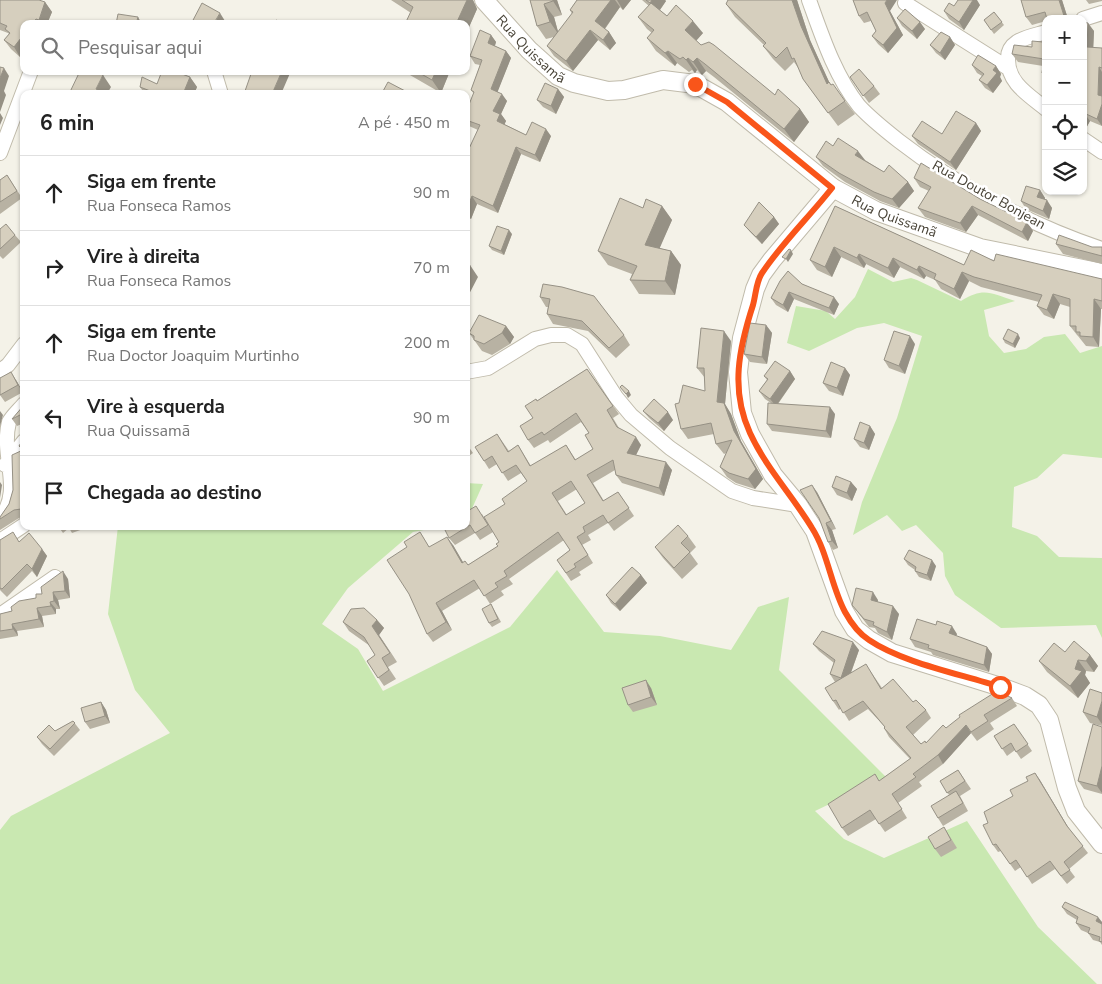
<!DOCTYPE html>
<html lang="pt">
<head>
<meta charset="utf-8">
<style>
  :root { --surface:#fff; --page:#f2f2f2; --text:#222; --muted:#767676; --line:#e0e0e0 }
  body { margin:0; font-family:"Nunito Sans",sans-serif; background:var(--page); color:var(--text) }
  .controls { position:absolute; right:15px; top:15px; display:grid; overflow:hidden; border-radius:10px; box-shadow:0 1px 4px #0004 }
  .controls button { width:45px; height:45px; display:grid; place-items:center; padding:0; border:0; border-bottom:1px solid var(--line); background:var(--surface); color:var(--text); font:25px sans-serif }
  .stop { position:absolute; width:15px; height:15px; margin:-11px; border:4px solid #f9551a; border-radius:50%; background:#fff }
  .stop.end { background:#f9551a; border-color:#fff; box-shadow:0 1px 5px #0008 }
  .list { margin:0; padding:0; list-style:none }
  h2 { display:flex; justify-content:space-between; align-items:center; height:65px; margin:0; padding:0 20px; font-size:21px }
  h2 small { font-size:16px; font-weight:400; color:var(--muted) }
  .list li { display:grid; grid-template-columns:32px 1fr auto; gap:15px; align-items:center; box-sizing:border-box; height:75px; padding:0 20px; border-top:1px solid var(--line) }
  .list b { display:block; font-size:19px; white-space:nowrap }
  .list p { margin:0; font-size:16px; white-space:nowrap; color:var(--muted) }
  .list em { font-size:16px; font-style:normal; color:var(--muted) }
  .icon { flex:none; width:28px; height:28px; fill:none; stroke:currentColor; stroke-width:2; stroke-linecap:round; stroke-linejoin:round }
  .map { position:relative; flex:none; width:1102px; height:984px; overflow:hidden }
  .search { position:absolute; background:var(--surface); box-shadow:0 1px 4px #0004; left:20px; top:20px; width:450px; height:55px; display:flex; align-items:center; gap:12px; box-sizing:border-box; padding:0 18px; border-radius:10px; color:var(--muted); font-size:19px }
  .panel { position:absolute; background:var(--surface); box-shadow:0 1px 4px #0004; left:20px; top:90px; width:450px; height:440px; border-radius:10px }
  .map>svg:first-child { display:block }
</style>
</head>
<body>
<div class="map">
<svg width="1102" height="984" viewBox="0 0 1102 984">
  <rect width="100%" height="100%" fill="#f4f2e8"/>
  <path fill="#c9e8b1" d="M868 269 893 282 911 278 917 280 961 301C984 287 990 293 1015 301L984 310 989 336 1004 353 1026 349 1044 337 1065 334 1080 353 1102 346V458L1063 454 1037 478 1014 487 1012 527 1037 536 1059 557 1102 558V638L1096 625 1001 628 955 595 945 576 943 553 916 525 902 531 887 515 853 535 862 502 897 418 922 336 884 323 857 328 809 351 787 343 796 306 826 311 835 319 855 297Z
    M466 483 483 484 466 522Z
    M118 526H445L413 532 348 588 322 624 358 649 383 691 510 627 557 570 604 632 660 636 731 650 758 607 789 597 779 670 886 777 815 811 844 839 884 858 967 821 1038 927 1097 984H0V830L11 816 170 733 135 690 108 614Z"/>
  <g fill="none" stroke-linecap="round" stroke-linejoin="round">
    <g stroke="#c0bbab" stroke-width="16">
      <path id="minor" d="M809 0C822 36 835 76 859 106 871 119 885 130 899 141 957 186 1032 226 1102 249
        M905 3 1008 68
        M1083 19 1102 13
        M1046 32C1036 35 1025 37 1017 42 1011 46 1008 52 1008 58 1007 83 1029 95 1046 109
        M214 71 221 94
        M1083 139 1102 152
        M0 153 31 71
        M0 371 8 365 24 344
        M466 372 488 368 535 339 551 335H567L582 344 616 397 631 415 670 448 732 491 753 498 798 505
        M5 465 24 441
        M0 519C24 489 0 457 9 422 12 416 19 410 24 404
        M0 541 24 525
        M0 615 55 577"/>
    </g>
    <g stroke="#c0bbab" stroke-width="20">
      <g id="tertiary">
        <path id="s1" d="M484 0 529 50 558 76 574 83 608 91 624 90 663 80 695 84 727 102 833 188 876 211 980 248 1102 273"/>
        <path d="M833 188 772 260 761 275 755 289 742 338 738 372 742 413 750 434 773 475 798 505 815 531 844 611 855 629 869 640 892 653 1001 687 1025 696 1039 705 1049 720 1067 788 1076 811 1102 844"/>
      </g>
    </g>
    <use href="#minor" stroke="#fff" stroke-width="14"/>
    <use href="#tertiary" stroke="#fff" stroke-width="18"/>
  </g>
  <path fill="#b8b2a3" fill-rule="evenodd" d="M0 0 45 2 52 12 47 24H24L20 57 11 49 4 40 9 34 8 33 0 30Z
    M391 0H473L477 9 466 34V24L411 13Z
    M530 0H557L562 15 554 17 558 32 572 14 570 10 577 0H631L623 10 620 7 605 29 609 32 616 43 610 50 598 40 573 71 554 56 547 46 554 37 546 39 537 26Z
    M642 0H665L666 1 660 10 667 16 703 33 696 41 701 45 775 95 800 109 809 122 794 142 714 77 706 71 702 75 697 70 695 73 692 70 689 72 677 63 675 66 656 51 647 38 652 33 647 29 638 17 649 6Z
    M728 0H797L810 40 829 82 845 101 855 114 838 126 803 79 799 69 794 62 785 71 773 59 763 46 764 45 735 17 726 4Z
    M853 0 890 11 903 35 888 53 878 44 872 36 876 31 871 21 864 23 859 16Z
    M1021 0H1062L1068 19H1046V21L1032 25 1026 17Z
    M1086 0H1102V1L1089 4Z
    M980 5 964 30 949 19 944 11 954 6Z
    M994 12 1004 25 994 34 984 20Z
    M897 18 925 29 917 39 902 26Z
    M1083 22 1094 31 1093 48H1102V126L1090 121 1085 130 1083 129Z
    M1046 29V78L1042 73 1043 66 1018 62 1012 54 1032 47 1043 42Z
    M491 35 496 42 495 46 506 51 511 58 497 92 507 101 501 114 506 121 504 124 526 135 551 136 540 162 521 154 498 213 477 204 471 219 466 217V155L478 130 469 126 466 122V112L474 94 471 90 480 65 475 64 470 56Z
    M950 37 955 45 945 60 936 53 930 45Z
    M972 65 996 66 1001 74 1000 77 1002 81 993 93 985 88 979 80 982 76 977 73Z
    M403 71H450L441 93Z
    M190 77 197 87 194 94H145L140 87Z
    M850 77 874 86 880 94 869 103Z
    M558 89 564 97 556 114 543 107 537 100Z
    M976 123 981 131 956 170 918 144 912 136 942 134Z
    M833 146 865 160 884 172 908 182 914 191 899 208 880 201 845 182 823 166 816 157Z
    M7 175 22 198 0 214V180Z
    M914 178 980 199 1027 222 1033 231 1028 241 978 215 966 232 925 217 918 208 929 191 920 187Z
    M1040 190 1045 198V199L1052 208 1049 219 1026 209 1021 201Z
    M662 206 672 220 659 248 671 251 681 265 675 295 639 294 630 280 632 274 608 265 598 251Z
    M835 206 964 265 994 261 1102 279V309H1101L1099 347 1086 346 1078 336 1077 335 1070 326V307L1060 304 1054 319 1044 315 1037 306 1039 302 981 287 969 281 960 299 941 289 935 280 926 276 924 279 900 267 894 278 866 264 864 268 841 257 832 277 817 270 810 260Z
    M774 217 779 224 762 244 750 232 744 225Z
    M0 229 15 235 21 242 3 259 0 256Z
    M512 234 504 255 492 250 489 246Z
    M1056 244 1092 247H1102V264L1063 254Z
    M802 284 839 304 834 315 794 299 788 312 776 305 771 298Z
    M562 287 624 335 630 345 616 358 588 331 553 324 547 314 548 307H546L540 297Z
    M766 325 772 333 767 364 750 362 744 354Z
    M506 326 514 337 510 344 492 355 482 351 469 333Z
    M1020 338 1015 348 1005 343 1003 339Z
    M731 341 725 404 731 414 741 441 763 479 755 489 736 483 727 477 720 467 726 453 724 454 716 444 714 434 688 439 681 429 679 403 705 391V378L697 368Z
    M915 344 905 374 889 368 884 360Z
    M845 368 850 375 843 396 829 391 823 383Z
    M587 369 619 414 613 418 619 428 641 445 636 455 672 470 664 496 622 483 616 475 615 470 605 476 593 483 604 501 618 492 634 516 614 531 608 523 588 535 591 540 582 545 593 563 579 572 581 575 571 581 557 560 570 550 564 540 509 579 513 584 501 591 504 595 490 604 480 588 442 611 452 630 433 642 427 634 407 547 420 532 429 547 453 545 463 562 468 565 498 546 499 542 505 504 527 481 521 473 508 481 497 464 489 469 484 461 497 434 509 451 518 445 531 466 566 445 576 460 593 449 589 433 581 422 550 443 548 440 534 448 528 440 533 418 537 401ZM577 489 585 503 567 515 558 501Z
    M790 371 795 379 778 404 835 414 831 438 772 431 767 424 771 403 765 399 759 391 767 380 764 376Z
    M16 380 23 392 5 402 0 395Z
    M24 405V423L17 426 12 419Z
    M643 411 673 420 664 431 649 418Z
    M870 426 875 434 869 450 860 447 854 439Z
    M24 438V517L19 518 0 530V517L9 504 13 490 22 450Z
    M466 443 473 453 466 458Z
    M851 482 857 489 852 501 837 495 832 487Z
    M817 492 836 529 832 530 838 548 833 550 828 542Z
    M482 514 493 532 480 540 475 533 455 545 449 538Z
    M43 526H50L45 530Z
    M58 526H85L86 528 72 533 69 528 63 533Z
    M688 536 696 547 690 553 698 564 682 579 663 558 655 547Z
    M0 540 42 549 47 556 37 577 32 571 7 597 0 590Z
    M904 559 936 566 931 581 919 577 915 571V570L908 565Z
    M641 575 647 583 620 611 611 603 606 595Z
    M68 579 70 598 58 600 60 609H56V614L42 616 44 627 17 631 18 636 0 639V614L12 611 36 598 42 594Z
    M878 600V602L899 614 892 640 878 633 875 628 869 627 852 605Z
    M491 604 501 622 492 627 489 623Z
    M377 620 384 628 379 635 397 662 388 667 396 679 384 686 367 661 375 655 370 646 349 631 343 622Z
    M957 634 956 636 987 647 992 654 989 672 933 655 931 652 915 647 910 639Z
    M813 644 859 650 851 673 871 672 882 688 913 702 926 710 931 718 913 735 921 744 926 743 946 728 1012 698 1017 706 990 723 994 729 977 741 971 733 943 764 919 782 922 786 898 803 907 818 885 832 876 819 848 836 842 828 875 774 879 781 910 759 889 737 884 728 885 727 868 709 849 721 841 708 839 710 833 701 835 682 830 674 834 663 819 651Z
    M1065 652 1090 655 1098 666 1094 672 1086 671 1085 675 1090 683 1078 698 1047 672 1039 661Z
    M651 688 657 705 633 712 628 705Z
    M1102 693V726L1090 723 1083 712Z
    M101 702 106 710 110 723 90 729 85 722Z
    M73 721 80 730 54 756 42 744 37 737 55 731Z
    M1014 724 1032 751 1021 759 1015 750 1007 756 994 736Z
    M1102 727V794L1084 789 1078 781Z
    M958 770 971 789 960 796 968 811 943 826 938 818 949 795 940 781Z
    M1035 773 1070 830 1088 853 1069 869 1075 877 1067 884 1055 869 1032 884 1021 867 1015 871 1001 851 998 852 993 845 988 823Z
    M944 827 957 848 941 857 935 849Z
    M1062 907 1102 922V945L1100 942 1093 940 1088 933 1081 930 1076 923 1077 920 1067 914Z"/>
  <path fill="#969185" d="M467 0H473L477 9 466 34V24H456Z
    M553 0H557L562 15 553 1Z
    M611 0H615L620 7 603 31 595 21Z
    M617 0H631L623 10Z
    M652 0H665L666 1 657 14 650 3Z
    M792 0H797L810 40 836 97 827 84 801 26Z
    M887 0H897L890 11 903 35 888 53 883 45 885 3Z
    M973 0H977L980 5 964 30 959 22Z
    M1059 0H1062L1068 19H1065Z
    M45 2 52 12 47 24H41L39 20Z
    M544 4 554 17 559 35 550 22Z
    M220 13 225 21 223 24H214Z
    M138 17 142 24H136Z
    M36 19 39 24H32Z
    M693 21 703 33 694 43 685 30Z
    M920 22 925 29 917 39 912 31Z
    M1088 23 1094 31 1093 55 1087 47Z
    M590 30 598 40 573 71 566 61Z
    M609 32 616 43 610 50 603 40Z
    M24 34V53L20 57 14 47Z
    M491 35 496 42 493 51 488 43Z
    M950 37 955 45 945 60 940 53Z
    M506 51 511 58 496 96 491 89Z
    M668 51 677 63 675 66 665 53Z
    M688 58 697 70 695 73 686 60Z
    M697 58 706 71 702 75 693 62Z
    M996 66 1001 74 1000 77 1002 81 993 93 987 85 993 70Z
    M1099 67 1102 72V101L1098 95Z
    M4 68 9 76 4 91 6 95 0 112V78Z
    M282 71H291L281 94H272Z
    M436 71H450L441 93 432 80Z
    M103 75 111 87 107 94H99L96 89Z
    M190 77 197 87 194 94H183Z
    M558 89 564 97 556 114 551 106Z
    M502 94 507 101 501 114 506 121 503 128 497 121 493 111Z
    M1102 104V126L1097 119Z
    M800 109 809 122 794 142 784 129Z
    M0 113 3 118 0 125Z
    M1084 113 1090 121 1085 130 1083 127V115Z
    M976 123 981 131 956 170 950 162Z
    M546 129 551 136 540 162 535 155Z
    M516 147 521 154 498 213 493 206Z
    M858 151 865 160 862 164 855 155Z
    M908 182 914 191 899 208 892 199Z
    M1040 190 1045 198 1043 204 1037 197Z
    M472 196 477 204 471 219 466 212V211Z
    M1047 200 1052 208 1049 219 1043 211Z
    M662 206 672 220 655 259 645 245Z
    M972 206 978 215 966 232 960 223Z
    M774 217 779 224 762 244 756 237Z
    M1027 222 1033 231 1028 241 1022 232Z
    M509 230 512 234 504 255 501 251Z
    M834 247 841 257 832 277 825 267Z
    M791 250 793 254 788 262 786 259Z
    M671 251 681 265 675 295 665 281Z
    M859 254 866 264 864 268 857 258Z
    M893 258 900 267 894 278 888 268Z
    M470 265 478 277 466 300V273Z
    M919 266 926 276 924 279 917 270Z
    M962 272 969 281 960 299 954 289Z
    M789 292 794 299 788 312 783 305Z
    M1053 294 1060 304 1054 319 1047 310Z
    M834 297 839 304 834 315 829 308Z
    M1094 299 1101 309 1099 347 1093 337Z
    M766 325 772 333 767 364 762 357Z
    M506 326 514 337 510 344 502 333Z
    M724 331 731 341 725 404 731 414 741 441 763 479 755 489 748 479 717 402Z
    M1018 334 1020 338 1015 348 1013 344Z
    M910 336 915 344 905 374 899 366Z
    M845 368 850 375 843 396 837 388Z
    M790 371 795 379 776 406 770 399Z
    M11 372 16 380 23 392 18 385Z
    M629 391 631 395 628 398 626 394Z
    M830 407 835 414 831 438 826 431Z
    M0 411 3 415 0 426Z
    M668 412 673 420 664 431 658 423Z
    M870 426 875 434 869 450 864 443Z
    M636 437 641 445 633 461 627 453Z
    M666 462 672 470 664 496 659 488Z
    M0 482 2 485 0 498Z
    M851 482 857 489 852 501 847 493Z
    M812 485 817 492 836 529 831 521Z
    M826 523 832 530 838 548 832 541Z
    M447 537 453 545 468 571 462 563Z
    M42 549 47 556 37 577 32 569Z
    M932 560 936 566 931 581 927 575Z
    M63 571 68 579 70 598 65 591Z
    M641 575 647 583 620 611 615 604Z
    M53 592 58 600 60 609 54 601Z
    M873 592 878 600 876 608 871 600Z
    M50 602 56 609V614L51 606Z
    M436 603 442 611 452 630 446 622Z
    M893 606 899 614 892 640 887 632Z
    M37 608 42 616 44 627 39 619Z
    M377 620 384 628 379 635 397 662 372 626Z
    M12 624 17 631 18 636 13 629Z
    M952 626 957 634 954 641 949 633Z
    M853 642 859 650 846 686 841 678Z
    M987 647 992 654 989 672 984 665Z
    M1090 655 1098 666 1094 672 1086 661Z
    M1078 660 1086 671 1085 675 1090 683 1078 698 1070 686Z
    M646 680 651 688 657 705 651 697Z
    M1102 701V724L1097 717Z
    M101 702 106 710 110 723 105 716Z
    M966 725 971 733 943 764 938 755Z
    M1102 766V793L1097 786Z
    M1035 773 1040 780 1072 834 1067 826Z
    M1098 917 1102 922V927L1096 921Z"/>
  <path fill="#d6cfbe" stroke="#969185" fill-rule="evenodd" d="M0 0H39L45 2 39 20 36 19 32 24H24V34L14 47 4 40 10 33 5 29 7 26 0 23Z
    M402 0H467L456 24H405L413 7Z
    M530 0H553V1L544 4 550 22 537 26Z
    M577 0H611L595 21 609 32 603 40 590 30 566 61 547 46 573 12 570 10Z
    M646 0H652L650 3Z
    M728 0H792L801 26 827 84 829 82 831 85 833 84 845 101 828 113 803 79 794 58 792 59 787 47 776 58 763 46 766 43 726 4Z
    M853 0H887L885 3 897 28 883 45 872 36 876 31 867 12 859 16Z
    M958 0H973L959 22 944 11 949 3 954 6Z
    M1021 0H1059L1065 19H1047L1045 12 1026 17Z
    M202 3 220 13 214 23 215 24H191Z
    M651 3 667 16 676 5 693 21 685 30 701 45 709 42 714 45 775 95 778 89 800 109 784 129 705 64 697 58 693 62 688 58 686 60 683 57 680 59 668 51 665 53 647 38 654 30 638 17Z
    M905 9 920 22 912 31 897 18Z
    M994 12 1002 22 991 30 984 20Z
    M118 14 138 17 136 24H116Z
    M276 20 286 24H274Z
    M1083 22 1088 23 1087 47 1102 48V68L1099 67 1098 95 1102 96V104L1097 119 1084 113 1083 115Z
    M1046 29V74L1042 73 1044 59 1012 54 1014 45 1032 47V41L1043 42 1044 32Z
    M480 30 491 35 488 43 506 51 491 89 502 94 493 111 500 114 497 121 526 135 532 122 546 129 535 155 516 147 493 206 472 196 466 211V155L480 125 466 120V112L474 92 471 90 482 60 470 56Z
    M941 32 950 37 940 53 930 45Z
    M978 55 996 66 993 70 997 73 987 85 979 80 984 74 972 65Z
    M0 67 4 68 0 78Z
    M859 69 874 86 863 96 850 77Z
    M80 71H96L103 75 96 89 103 92 102 94H69Z
    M162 71H174L190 77 183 94H158L140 87 142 77 157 84Z
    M252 71H282L272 94H244Z
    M416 71H436L432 80Z
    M388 82 409 93 408 94H384L382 93Z
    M545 83 558 89 551 106 537 100Z
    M956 111 976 123 950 162 912 136 922 121 942 134Z
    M24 137V143L21 139Z
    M838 138 858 151 855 155 884 172 889 165 908 182 892 199 874 192 839 173 816 157 826 141 833 146Z
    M921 163 980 199 1027 222 1022 232 972 206 960 223 918 208 931 187 914 178Z
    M7 175 17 191 0 202V180Z
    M1026 186 1040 190 1037 197 1047 200 1043 211 1021 201Z
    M620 198 643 208 646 199 662 206 645 245 671 251 665 281 630 280 637 266 598 251Z
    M759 202 774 217 756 237 744 225Z
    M835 206 964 265 971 250 994 261 996 254 1102 279V301L1094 299 1093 337 1080 336V332H1076V326H1070V299L1053 294 1047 310 1037 306 1042 295 974 277 962 272 954 289 934 279 936 274 919 266 917 270 893 258 888 268 859 254 857 258 834 247 825 267 810 260Z
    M6 224 15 235 0 249V229Z
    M497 226 509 230 501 251 489 246Z
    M1059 235 1092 247H1102V256L1056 244Z
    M789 249 791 250 786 259 782 257Z
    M466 264 470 265 466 273Z
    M788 271 802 284 834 297 829 308 789 292 783 305 771 298 780 281Z
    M543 284 562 287 594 296 624 335 609 348 582 321 547 314 550 299 540 297Z
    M479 315 506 326 502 333 484 344 474 340V336L469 333Z
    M750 323 766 325 762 357 744 354Z
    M701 328 724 331 717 402 724 403 734 431 756 469 748 479 729 473 720 467 732 440 716 444 711 423 681 429 675 404 679 403 683 385 705 391 704 368H697Z
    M1008 329 1018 334 1013 344 1003 339Z
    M894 331 910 336 899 366 884 360Z
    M775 361 790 371 770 399 759 391 768 379 764 376Z
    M831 362 845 368 837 388 823 383Z
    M587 369 613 406 607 410 617 427 636 437 627 453 666 462 659 488 616 475 613 460 599 468 587 475 603 501 618 492 629 508 608 523 603 515 583 527 585 532 577 537 588 555 574 564 576 567 566 573 557 560 570 550 558 532 504 571 507 576 495 583 498 587 484 596 474 580 436 603 446 622 427 634 409 594 387 560 407 547 404 542 420 532 429 547 447 537 462 563 465 561 468 565 498 546 496 544 499 542 484 517 505 504 502 499 527 481 516 465 502 473 492 456 484 461 475 447 497 434 508 452 518 445 530 466 566 445 575 460 593 449 585 435 589 433 576 413 544 435 542 432 528 440 520 426 533 418 525 406 536 399 537 401ZM571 481 585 503 566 515 552 493Z
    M11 372 18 385 0 395V378Z
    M622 385 629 391 626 394 620 387Z
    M654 399 668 412 658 423 643 411Z
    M768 403 830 407 826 431 767 424Z
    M24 405V413L12 419Z
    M860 422 870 426 864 443 854 439Z
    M24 438V506L21 509 14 510 0 519V517L9 504 13 490 12 455 23 450 19 446Z
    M836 476 851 482 847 493 832 487Z
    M812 485 831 521 826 523 832 541 828 542 819 518 800 490Z
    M476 506 488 525 475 533 470 525 449 538 443 526H466V512Z
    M678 525 688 536 681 543 690 552 674 568 655 547Z
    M13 532 19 542 29 533 42 549 32 569 27 564 2 589 0 588V540Z
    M909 550 932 560 927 575 915 571 916 567 904 559Z
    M632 567 641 575 615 604 606 595Z
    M63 571 65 591 53 592 54 601 50 602 51 606 37 608 39 619 12 624 13 629 0 631V614L12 611 11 607 19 601 36 598V594H42L41 587Z
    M856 588 873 592 871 600 893 606 887 632 873 625 874 622 864 619 852 605Z
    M491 604 498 619 489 623 482 609Z
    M364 608 377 620 372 626 390 653 382 658 389 670 378 678 367 661 375 655 364 637 343 622 351 609Z
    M917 619 936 625 937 621 952 626 949 633 987 647 984 665 928 648 929 645 910 639Z
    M822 631 853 642 841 678 830 674 835 660 813 644Z
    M1074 641 1090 655 1086 661 1078 660 1075 669 1082 671 1070 686 1039 661 1054 643 1065 652Z
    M866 664 881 689 893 679 913 702 916 700 926 710 906 727 921 744 925 741 926 743 943 725 946 728 960 717 959 715 997 691 1012 698 984 715 988 721 971 732 966 725 938 755 913 774 916 777 892 794 902 809 879 824 870 810 842 828 828 804 875 774 879 781 911 758 884 728 885 727 863 701 843 713 836 700 833 701 825 688Z
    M646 680 651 697 628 705 622 688Z
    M1090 689 1102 693V701L1097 717 1083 712Z
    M101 702 105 716 85 722 81 708Z
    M73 721 75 723 50 749 37 737 49 725 55 731Z
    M1014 724 1028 744 1016 752 1011 743 1002 749 994 736Z
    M1093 724 1102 727V766L1097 786 1078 781Z
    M958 770 965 781 947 793 940 781Z
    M1035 773 1067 826 1083 846 1064 862 1070 870 1061 876 1050 861 1027 877 1016 860 1010 864 996 844 993 845 983 825 988 823 984 812 1013 796 1010 790 1028 781 1026 777Z
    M956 791 963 803 938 818 931 806Z
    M944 827 951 840 935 849 928 837Z
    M1065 902 1098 917 1096 921 1102 924V942L1099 941 1100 937 1088 933 1090 928 1076 923 1078 917 1062 907Z"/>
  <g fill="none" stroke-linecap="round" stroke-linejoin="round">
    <path stroke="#f9551a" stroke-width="6" d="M695 84 727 102 832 188C810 216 782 243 762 273 756 282 756 294 753 305 739 348 730 390 750 433 766 468 792 495 812 528 828 553 831 586 845 612 851 623 858 633 869 640 903 663 961 674 1000 687"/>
  </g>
  <g text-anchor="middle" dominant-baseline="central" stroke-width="5" stroke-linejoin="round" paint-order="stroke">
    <g font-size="14" fill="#484337" stroke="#fff">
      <text stroke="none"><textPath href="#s1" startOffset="68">Rua Quissamã</textPath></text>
      <text transform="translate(989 195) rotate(29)">Rua Doutor Bonjean</text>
      <text stroke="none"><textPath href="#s1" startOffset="488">Rua Quissamã</textPath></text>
    </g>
  </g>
</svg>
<div class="controls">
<button>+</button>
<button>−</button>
<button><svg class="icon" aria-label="locate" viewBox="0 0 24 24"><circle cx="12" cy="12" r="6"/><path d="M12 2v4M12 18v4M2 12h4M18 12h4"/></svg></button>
<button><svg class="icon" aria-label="layers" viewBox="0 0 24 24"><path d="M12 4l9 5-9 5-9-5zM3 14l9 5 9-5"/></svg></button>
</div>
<div class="stop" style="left:1000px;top:687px"></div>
<div class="stop end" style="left:695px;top:84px"></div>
<div class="search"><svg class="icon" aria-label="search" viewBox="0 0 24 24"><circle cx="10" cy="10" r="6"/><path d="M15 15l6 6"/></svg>Pesquisar aqui</div>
<section class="panel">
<h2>6 min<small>A pé · 450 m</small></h2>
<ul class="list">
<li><svg class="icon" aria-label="ahead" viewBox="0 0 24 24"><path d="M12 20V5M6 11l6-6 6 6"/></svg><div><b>Siga em frente</b><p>Rua Fonseca Ramos</p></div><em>90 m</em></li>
<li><svg class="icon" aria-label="right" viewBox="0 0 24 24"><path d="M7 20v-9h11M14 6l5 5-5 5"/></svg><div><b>Vire à direita</b><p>Rua Fonseca Ramos</p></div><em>70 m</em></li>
<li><svg class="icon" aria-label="ahead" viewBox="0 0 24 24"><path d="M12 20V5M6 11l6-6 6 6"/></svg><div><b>Siga em frente</b><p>Rua Doctor Joaquim Murtinho</p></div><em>200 m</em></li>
<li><svg class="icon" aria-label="left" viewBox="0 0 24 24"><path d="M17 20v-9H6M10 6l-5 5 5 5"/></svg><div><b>Vire à esquerda</b><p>Rua Quissamã</p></div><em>90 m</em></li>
<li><svg class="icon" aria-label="arrive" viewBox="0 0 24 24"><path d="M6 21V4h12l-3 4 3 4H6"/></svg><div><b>Chegada ao destino</b></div></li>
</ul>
</section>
</div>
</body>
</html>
